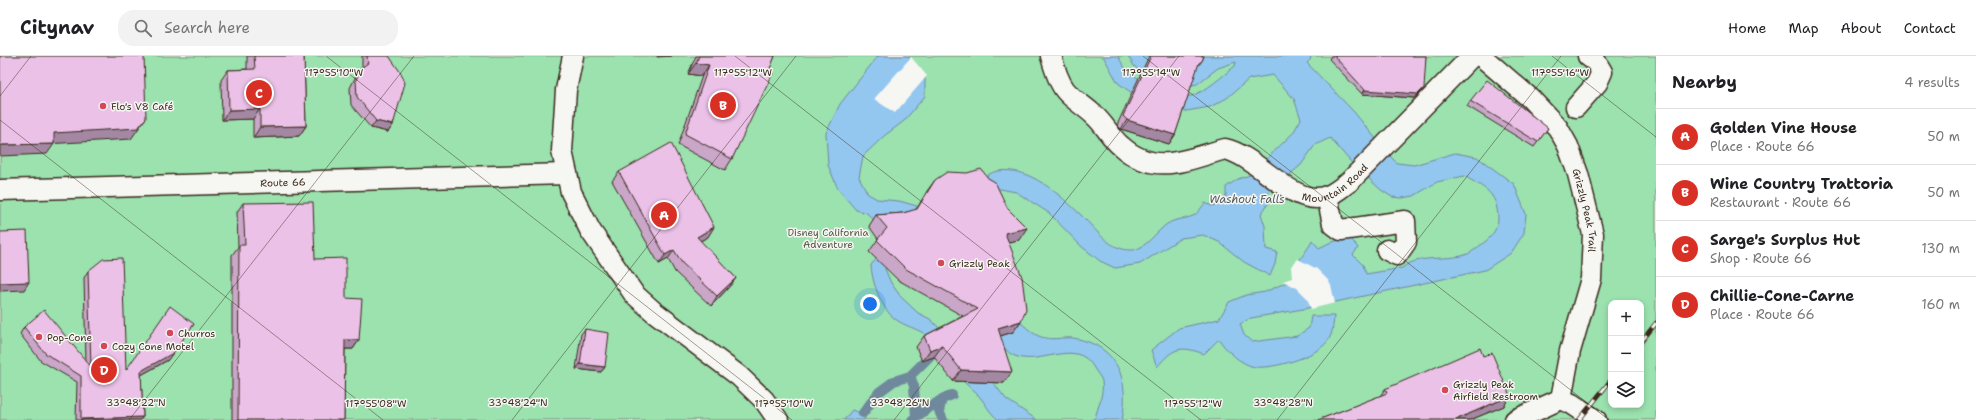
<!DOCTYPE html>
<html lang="en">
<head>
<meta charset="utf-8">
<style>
  :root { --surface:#fff; --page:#f2f2f2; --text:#202124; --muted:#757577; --line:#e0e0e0; --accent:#d93025 }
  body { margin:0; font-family:"Shantell Sans",sans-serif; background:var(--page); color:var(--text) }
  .controls { position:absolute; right:12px; bottom:12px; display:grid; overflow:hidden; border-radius:8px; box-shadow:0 2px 6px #0003 }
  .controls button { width:36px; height:36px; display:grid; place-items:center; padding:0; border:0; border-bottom:1px solid var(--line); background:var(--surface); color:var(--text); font:20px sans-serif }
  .you { position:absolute; left:870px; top:248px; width:14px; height:14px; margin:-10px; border:3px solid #fff; border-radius:50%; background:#1a73e8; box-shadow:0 0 0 6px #1a73e833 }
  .badge { display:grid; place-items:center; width:26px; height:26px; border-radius:50%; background:var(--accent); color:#fff; font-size:13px; font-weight:700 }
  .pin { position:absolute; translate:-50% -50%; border:2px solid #fff; box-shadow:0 1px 4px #0006 }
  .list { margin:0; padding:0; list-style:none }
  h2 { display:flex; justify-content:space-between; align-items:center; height:52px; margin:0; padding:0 16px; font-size:17px }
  h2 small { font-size:13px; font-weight:400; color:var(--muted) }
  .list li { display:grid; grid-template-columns:26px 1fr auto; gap:12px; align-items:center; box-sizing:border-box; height:56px; padding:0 16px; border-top:1px solid var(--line) }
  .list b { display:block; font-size:15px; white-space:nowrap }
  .list p { margin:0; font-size:13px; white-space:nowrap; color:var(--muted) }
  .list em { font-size:13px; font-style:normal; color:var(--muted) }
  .icon { flex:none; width:22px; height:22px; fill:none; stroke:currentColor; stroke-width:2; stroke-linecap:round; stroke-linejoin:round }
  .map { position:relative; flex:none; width:1656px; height:364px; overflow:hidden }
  header { display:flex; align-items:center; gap:24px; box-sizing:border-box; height:56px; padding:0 20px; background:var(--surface); border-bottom:1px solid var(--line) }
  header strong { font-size:19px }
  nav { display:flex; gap:22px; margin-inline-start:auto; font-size:14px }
  .search { width:280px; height:36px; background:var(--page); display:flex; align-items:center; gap:10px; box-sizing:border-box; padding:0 14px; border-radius:16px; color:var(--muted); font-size:15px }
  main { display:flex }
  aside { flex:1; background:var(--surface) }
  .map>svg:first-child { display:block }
</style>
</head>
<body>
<header>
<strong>Citynav</strong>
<div class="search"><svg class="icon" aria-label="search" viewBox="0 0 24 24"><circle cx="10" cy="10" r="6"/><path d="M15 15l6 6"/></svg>Search here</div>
<nav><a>Home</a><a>Map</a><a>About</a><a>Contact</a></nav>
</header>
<main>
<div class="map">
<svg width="1656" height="364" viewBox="0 0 1656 364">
  <rect width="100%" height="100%" fill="#f6f6f2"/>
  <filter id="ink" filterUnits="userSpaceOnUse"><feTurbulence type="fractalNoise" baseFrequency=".025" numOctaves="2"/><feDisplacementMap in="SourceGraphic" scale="8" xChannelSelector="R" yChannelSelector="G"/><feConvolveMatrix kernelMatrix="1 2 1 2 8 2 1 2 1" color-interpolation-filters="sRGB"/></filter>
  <g filter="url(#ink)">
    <path fill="#9be2af" stroke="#6b8666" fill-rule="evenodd" d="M0 0H1656V364H0ZM1611 247H1641V349H1611Z"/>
    <path fill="#93c7f0" stroke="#70889c" d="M878 0H908L925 19V40L904 65 884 80 863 100 859 121 868 138 877 143 899 145 917 150 912 160 904 192 885 213 891 227 901 241 918 257 930 263 985 316 1006 343 1037 364H999C990 358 986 348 979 340 974 335 969 331 964 326 952 313 944 296 932 284 918 269 899 273 885 252 877 238 872 224 871 209L908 167 873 164 867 157 856 154 838 133 828 109 826 77 840 48Z
      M1103 0H1118C1121 6 1124 11 1128 15 1138 25 1179 43 1191 40 1207 35 1222 20 1235 10L1236 6 1218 12 1197 28 1177 32 1146 20 1134 10 1128 0H1310L1311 3 1307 7 1354 56 1389 99 1397 107 1414 109 1455 97 1477 101 1514 128 1526 158 1524 177 1511 197 1485 214 1303 253 1251 262 1240 268 1244 279 1252 286 1297 280 1309 272 1311 260H1334C1333 270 1333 278 1327 286 1315 301 1274 313 1255 311 1242 309 1225 294 1219 283L1204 298C1180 289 1173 292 1157 311L1151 294 1179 272 1219 263 1229 246 1246 239 1265 236 1294 223 1299 205 1310 189 1312 184 1319 192 1329 187 1350 181 1358 192 1353 199 1363 209 1366 218 1402 212C1419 198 1446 205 1465 199 1472 197 1480 189 1486 185 1493 179 1498 171 1498 162 1497 135 1484 132 1464 120L1437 126 1414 140 1402 142 1392 141 1381 134 1350 105 1330 82 1315 89 1301 109 1268 137 1270 145 1261 158 1265 170 1266 193 1277 196 1275 208 1270 220 1244 206 1219 186 1203 179 1181 182 1140 208 1115 212 1100 205 1081 190 1049 157 1016 136 1000 133 989 136 976 127C983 123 990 116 998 115 1030 110 1061 140 1082 160 1097 174 1109 195 1133 194 1145 193 1157 175 1167 168 1177 162 1183 164 1193 160 1197 158 1202 151 1205 147L1212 150 1220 148 1226 139V131L1238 123 1250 119 1293 77 1301 63 1294 43 1273 19 1249 23 1227 42 1210 51 1180 56 1140 42 1132 37 1118 27Z
      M1018 264C1026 271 1035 281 1046 282 1055 284 1064 281 1073 282 1118 289 1130 324 1122 364H1091L1095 362C1098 351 1104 337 1102 325 1101 321 1096 316 1094 312 1076 279 1037 314 1011 298 1006 295 1001 287 997 282Z
      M852 354 866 359 864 364H844Z"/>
    <path fill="#f6f6f2" d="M911 1 927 20 895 57 874 43Z
      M1298 203 1317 213 1328 224 1331 229 1335 247 1311 253 1307 242 1297 232 1283 225 1292 222 1291 210Z"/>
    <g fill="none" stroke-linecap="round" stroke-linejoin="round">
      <path stroke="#70889c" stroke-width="10" d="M910 320 914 330 916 361
        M942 343 939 355 943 364
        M863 357 879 336 894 325 910 320 932 298
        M912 364 942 343 952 339"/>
      <g stroke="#3b2a1e" stroke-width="23">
        <g id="pedestrian">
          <path d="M573 0 566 34 562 95 571 136 590 174 634 238 653 255 739 320 764 344 778 364"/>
          <path id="s1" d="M1051 0C1054 11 1058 25 1065 34 1073 44 1086 51 1095 60 1105 69 1111 82 1121 90 1155 121 1188 103 1225 93 1258 100 1294 153 1327 140 1336 137 1343 130 1350 125L1472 0"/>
          <path id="s2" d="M1481 0 1530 42 1558 72 1568 90 1578 118 1593 178 1591 223 1570 295 1561 343"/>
          <path d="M1576 51 1597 27 1602 16 1596 6 1588 0"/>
          <path id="s3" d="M0 134 567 118"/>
          <path d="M1327 140 1333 168 1341 174 1405 165 1406 186 1397 199 1387 194"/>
          <path d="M1561 343 1572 348 1596 364"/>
          <path d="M1515 364 1561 343"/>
        </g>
      </g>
      <use href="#pedestrian" stroke="#f6f6f2" stroke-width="20"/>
      <g stroke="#3b2a1e" stroke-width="4.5">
        <path id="rail" d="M1641 286 1656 267
          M1579 364 1611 324"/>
      </g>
      <use href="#rail" stroke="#f6f6f2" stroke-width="3" stroke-dasharray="9" stroke-linecap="butt"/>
    </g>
    <path fill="#caa6c8" stroke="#3b2a1e" d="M247 0H304L306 70 299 80 253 82V63L222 64 221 24 228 14 247 13Z
      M362 0H389L393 69 388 76 371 72 351 49 350 32 356 20 362 11Z
      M696 0H775L732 103 725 114 678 89 702 20 688 18Z
      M1149 0H1204L1202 5 1197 11 1175 79 1169 88 1121 73 1117 69Z
      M1331 0H1426L1420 37 1414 42 1362 38 1329 3Z
      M1470 45 1548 72 1534 91 1467 50Z
      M619 116 708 181 700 185 736 222 729 231 711 250 675 216 668 203 659 208 612 125Z
      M935 124 1019 184 1008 186 1021 265 1013 276 1000 280 1004 327 953 325 934 301 922 305 916 291 924 280 963 260 898 224 869 196 878 183 869 170 876 159 903 157 916 154 927 135Z
      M243 147 315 203 346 242 359 284 353 293H345L344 364H232V199L238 191 237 156Z
      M88 215 126 314 168 304 141 319 143 361 140 364H76L77 326 41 305 20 278 24 271 86 305 84 222Z
      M585 273 605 311 601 316 576 313 581 278Z
      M1483 300 1510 340 1504 350 1470 364H1318L1380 340 1385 333Z"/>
    <path fill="#a487a2" stroke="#3b2a1e" d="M657 0H672L657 1Z
      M696 7 709 9 702 20 688 18Z
      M1424 32 1420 37 1414 42 1362 38 1365 34Z
      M260 53 253 63 222 64 229 54Z
      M146 62 131 83 46 88 54 77Z
      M1127 64 1175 79 1169 88 1121 73Z
      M376 65 393 69 388 76 371 72Z
      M306 70 299 80 253 82 260 71Z
      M54 88 47 98 0 100V89Z
      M714 171 708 181 690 190 697 181Z
      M1027 172 1019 184 997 188 1005 177Z
      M674 194 668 203 659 208 665 199Z
      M736 222 729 231 711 250 717 240Z
      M29 226 24 234 0 235V227Z
      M1021 265 1013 276 990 283 998 272Z
      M194 268 168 304 136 322 141 315Z
      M345 284H359L353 293H338Z
      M942 290 934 301 922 305 930 294Z
      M580 308 605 311 601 316 576 313Z
      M961 314 1012 316 1004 327 953 325Z
      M1510 340 1504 350 1470 364H1455Z
      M143 361 140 364H81V363Z"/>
    <path fill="#ebc1e8" stroke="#3b2a1e" d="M0 0H144L146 62 138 72 54 77V88L0 89Z
      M254 0H304L306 70 260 71V53L229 54 228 14 255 13Z
      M367 0H389L401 17 405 27 393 69 376 65 357 41 356 24 361 12 368 7Z
      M699 0H775L769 15 773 17 732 103 685 78 709 9 696 7Z
      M1151 0H1204L1202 5 1199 7 1175 79 1127 64 1123 60Z
      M1334 0H1426L1424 32 1418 38 1365 34Z
      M1487 24 1548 72 1538 86 1470 45Z
      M671 87 714 171 697 181 736 222 717 240 682 207 674 194 665 199 619 116Z
      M981 113 988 122 995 126 1008 153 1027 172 1005 177 1022 221 1026 253 1021 265 998 272 1012 316 961 314 942 290 930 294 924 280 978 253 906 213 877 184 887 172 876 159 903 157 917 153 935 124 947 116 967 117Z
      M313 146 315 203 346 202V242L362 243 359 284H345L344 364H238L239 189H245L243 147Z
      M27 175 29 226 0 227V176Z
      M122 202 126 314 170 250 194 268 173 297 141 315 143 361 81 363V320L46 298 24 271 44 254 91 311 88 215 103 203Z
      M585 273 609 277 605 311 580 308Z
      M1480 292 1483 300 1492 297 1510 340 1455 364H1318L1387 337 1385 333Z"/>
  </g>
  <path fill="none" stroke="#3b2a1e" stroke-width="1" stroke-opacity="0.45" d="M326 0 792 364M735 0 1201 364M1143 0 1609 364M1552 0 1656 81M0 40 31 0M0 64 383 364M129 364 414 0M512 364 796 0M894 364 1179 0M1277 364 1561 0"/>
  <g fill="#d1495b" stroke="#f6f6f2" stroke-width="1.5">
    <circle cx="103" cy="50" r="4"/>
    <circle cx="941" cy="207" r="4"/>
    <circle cx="170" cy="277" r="4"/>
    <circle cx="39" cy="281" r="4"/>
    <circle cx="104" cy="290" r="4"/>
    <circle cx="1445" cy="334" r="4"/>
  </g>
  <g text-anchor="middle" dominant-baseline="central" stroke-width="3" stroke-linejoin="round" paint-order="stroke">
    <g font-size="10" fill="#3b2a1e" stroke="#f6f6f2" text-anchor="start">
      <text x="111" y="50">Flo's V8 Café</text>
      <text x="949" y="207">Grizzly Peak</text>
      <text x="178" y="277">Churros</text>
      <text x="47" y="281">Pop-Cone</text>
      <text x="112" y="290">Cozy Cone Motel</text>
      <text x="1453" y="328">Grizzly Peak<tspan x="1453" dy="12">Airfield Restroom</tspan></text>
    </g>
    <g font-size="10" fill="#3b2a1e" stroke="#f6f6f2">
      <text stroke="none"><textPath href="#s1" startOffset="355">Mountain Road</textPath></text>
      <text stroke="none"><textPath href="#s3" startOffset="283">Route 66</textPath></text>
      <text stroke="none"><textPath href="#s2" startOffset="193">Grizzly Peak Trail</textPath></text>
    </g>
    <g font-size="10" fill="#535842" stroke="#f6f6f2">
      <text x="828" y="176">Disney California<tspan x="828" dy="12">Adventure</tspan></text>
    </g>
    <g font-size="11" font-style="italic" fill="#55595d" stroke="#f6f6f2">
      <text x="1247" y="143">Washout Falls</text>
    </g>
  </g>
  <g font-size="10" text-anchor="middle" fill="#3b2a1e" stroke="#f6f6f2" stroke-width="3" stroke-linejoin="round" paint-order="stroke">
    <text x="334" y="20">117°55'10"W</text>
    <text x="743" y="20">117°55'12"W</text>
    <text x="1151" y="20">117°55'14"W</text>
    <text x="1560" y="20">117°55'16"W</text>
    <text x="136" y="350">33°48'22"N</text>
    <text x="518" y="350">33°48'24"N</text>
    <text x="900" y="350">33°48'26"N</text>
    <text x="1283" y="350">33°48'28"N</text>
    <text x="376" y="351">117°55'08"W</text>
    <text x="784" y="351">117°55'10"W</text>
    <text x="1193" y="351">117°55'12"W</text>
  </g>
</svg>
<div class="controls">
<button>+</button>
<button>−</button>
<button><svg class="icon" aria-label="layers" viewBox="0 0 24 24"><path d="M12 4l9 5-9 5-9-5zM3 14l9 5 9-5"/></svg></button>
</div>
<div class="you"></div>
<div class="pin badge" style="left:664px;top:159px">A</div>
<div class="pin badge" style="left:723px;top:49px">B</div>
<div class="pin badge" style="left:259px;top:37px">C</div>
<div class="pin badge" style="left:104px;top:314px">D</div>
</div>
<aside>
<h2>Nearby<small>4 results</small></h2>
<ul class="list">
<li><span class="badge">A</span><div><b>Golden Vine House</b><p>Place · Route 66</p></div><em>50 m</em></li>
<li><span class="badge">B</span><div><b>Wine Country Trattoria</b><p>Restaurant · Route 66</p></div><em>50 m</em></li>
<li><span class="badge">C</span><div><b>Sarge's Surplus Hut</b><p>Shop · Route 66</p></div><em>130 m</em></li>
<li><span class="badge">D</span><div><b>Chillie-Cone-Carne</b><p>Place · Route 66</p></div><em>160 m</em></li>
</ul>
</aside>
</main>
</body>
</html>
